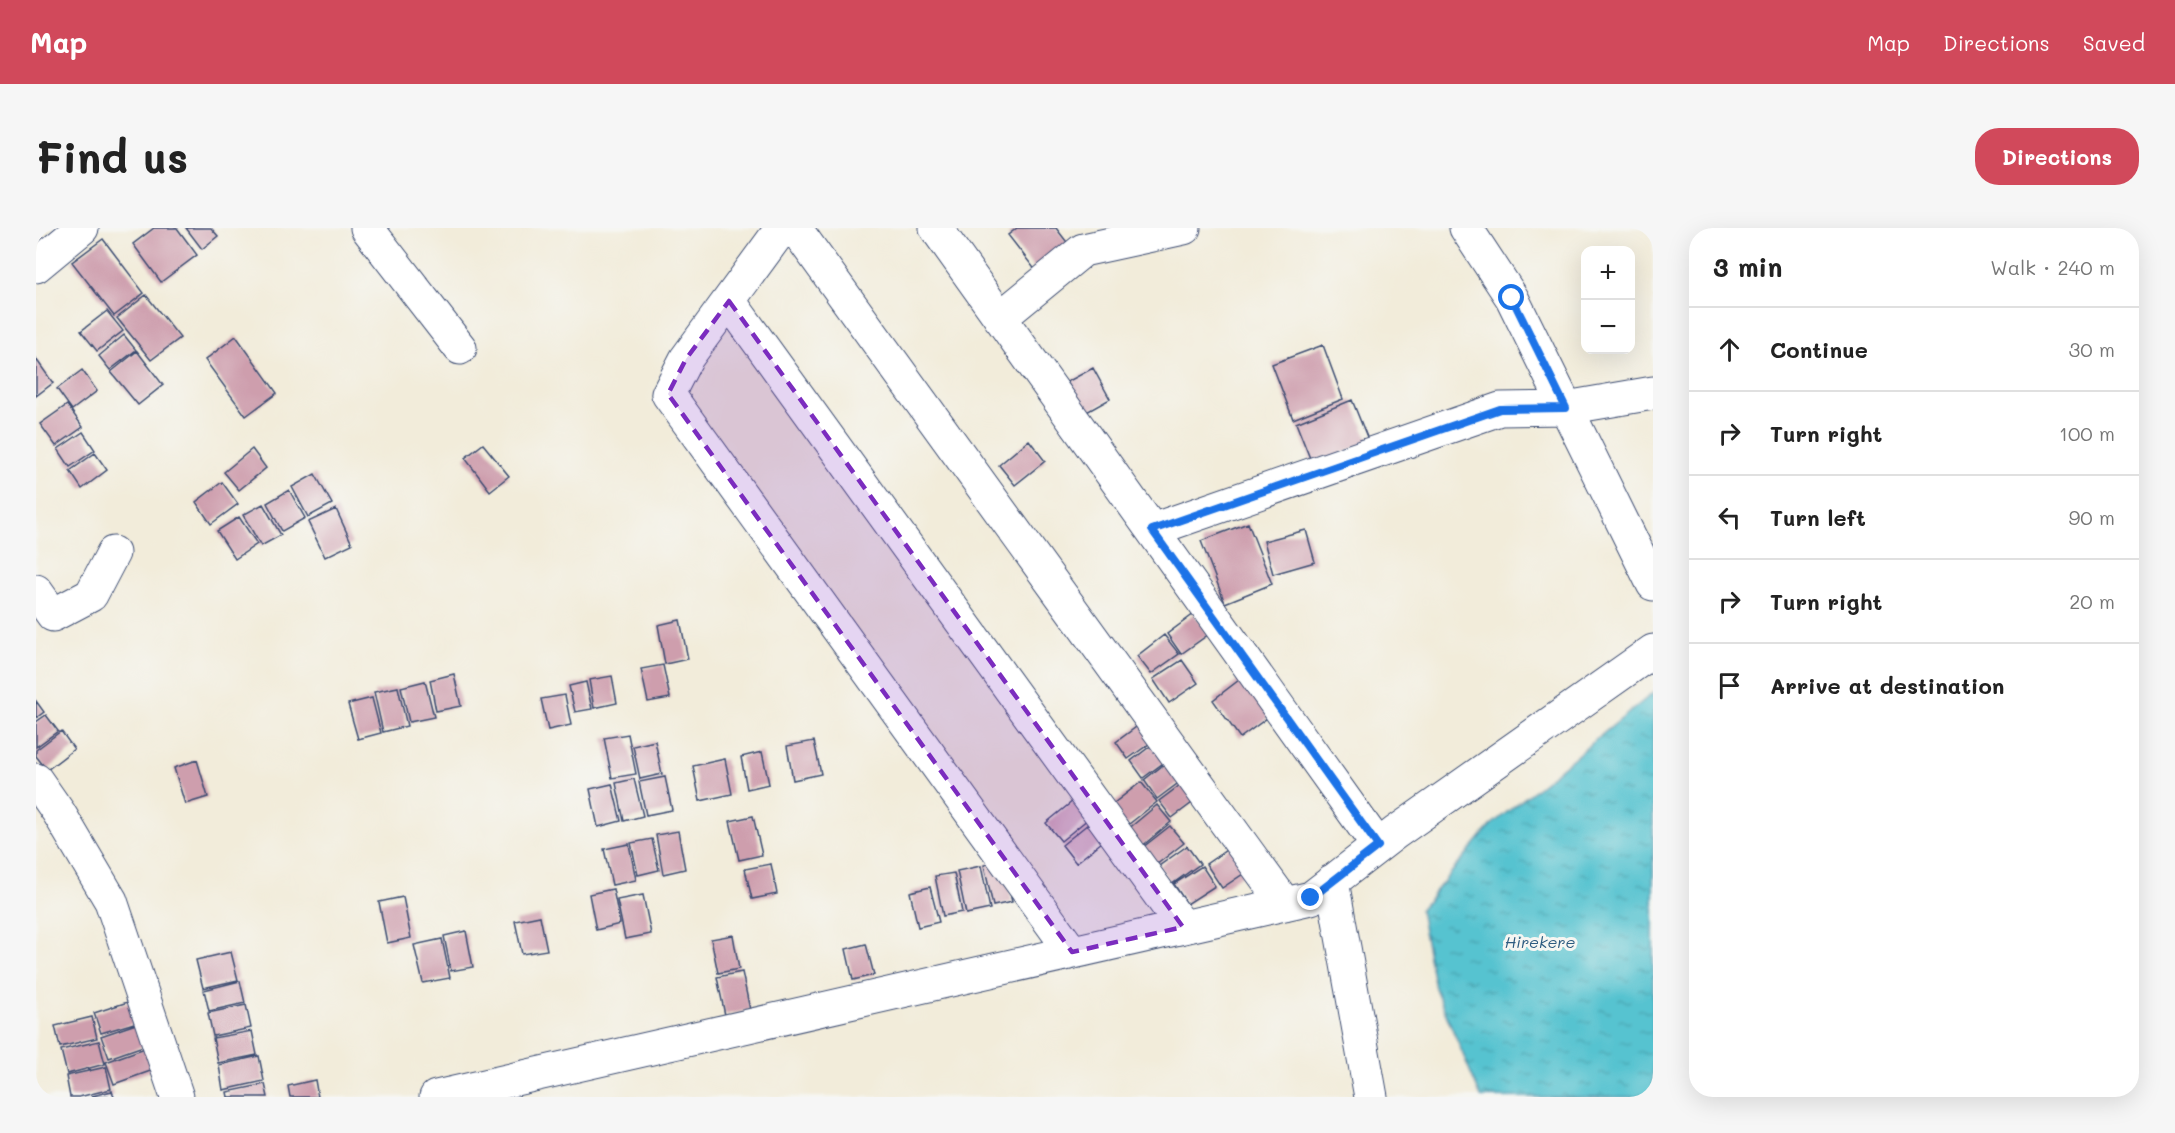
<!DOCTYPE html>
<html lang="en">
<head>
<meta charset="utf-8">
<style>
  :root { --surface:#fff; --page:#f6f6f6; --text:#222; --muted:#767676; --line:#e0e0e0; --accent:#d1495b }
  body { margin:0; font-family:Mali,sans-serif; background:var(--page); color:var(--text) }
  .controls { position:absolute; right:18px; top:18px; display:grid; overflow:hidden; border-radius:12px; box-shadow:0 6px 24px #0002 }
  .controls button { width:54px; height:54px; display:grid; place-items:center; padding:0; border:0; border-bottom:2px solid var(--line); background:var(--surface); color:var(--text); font:30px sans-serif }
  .stop { position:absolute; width:18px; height:18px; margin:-14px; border:4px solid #1a73e8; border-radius:50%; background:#fff }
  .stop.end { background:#1a73e8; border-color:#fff; box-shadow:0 2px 6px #0008 }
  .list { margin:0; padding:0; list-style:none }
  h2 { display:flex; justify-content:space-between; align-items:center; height:78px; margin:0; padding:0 24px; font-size:26px }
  h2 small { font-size:20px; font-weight:400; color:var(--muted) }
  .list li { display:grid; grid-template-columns:39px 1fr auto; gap:18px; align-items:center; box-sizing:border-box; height:84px; padding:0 24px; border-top:2px solid var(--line) }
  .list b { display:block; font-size:22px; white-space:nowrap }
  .list em { font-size:20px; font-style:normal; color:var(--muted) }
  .icon { flex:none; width:33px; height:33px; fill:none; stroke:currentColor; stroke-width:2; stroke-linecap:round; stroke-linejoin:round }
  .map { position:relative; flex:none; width:1617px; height:869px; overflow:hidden; border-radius:24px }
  header { display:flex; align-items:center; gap:36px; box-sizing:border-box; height:84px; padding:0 30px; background:var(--accent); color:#fff }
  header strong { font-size:28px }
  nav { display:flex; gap:33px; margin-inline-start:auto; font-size:21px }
  .intro { display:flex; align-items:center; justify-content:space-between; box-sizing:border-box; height:144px; padding:0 36px }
  h1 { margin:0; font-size:42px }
  .button { padding:15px 27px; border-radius:24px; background:var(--accent); color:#fff; font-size:21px; font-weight:700 }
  main { display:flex; gap:36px; padding:0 36px }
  aside { flex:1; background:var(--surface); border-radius:24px; box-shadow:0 6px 24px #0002 }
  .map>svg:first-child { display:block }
</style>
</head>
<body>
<header>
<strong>Map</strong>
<nav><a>Map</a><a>Directions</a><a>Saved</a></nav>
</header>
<div class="intro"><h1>Find us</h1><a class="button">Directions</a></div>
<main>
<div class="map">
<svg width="1617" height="869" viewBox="0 0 1617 869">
  <defs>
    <pattern id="water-ripples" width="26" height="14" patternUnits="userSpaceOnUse" patternTransform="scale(1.5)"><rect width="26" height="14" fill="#57c3d0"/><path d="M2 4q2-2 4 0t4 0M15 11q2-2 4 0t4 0" fill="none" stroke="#479fac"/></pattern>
  </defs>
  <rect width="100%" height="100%" fill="#f6f6f2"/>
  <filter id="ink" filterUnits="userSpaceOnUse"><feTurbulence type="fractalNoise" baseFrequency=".0167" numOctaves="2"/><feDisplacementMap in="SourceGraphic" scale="12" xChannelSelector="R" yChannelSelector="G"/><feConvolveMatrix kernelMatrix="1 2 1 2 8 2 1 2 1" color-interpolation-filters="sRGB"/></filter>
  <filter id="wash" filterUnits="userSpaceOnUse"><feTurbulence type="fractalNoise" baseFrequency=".008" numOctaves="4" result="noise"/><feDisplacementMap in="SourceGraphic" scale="24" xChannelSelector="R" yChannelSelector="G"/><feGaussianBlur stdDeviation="1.35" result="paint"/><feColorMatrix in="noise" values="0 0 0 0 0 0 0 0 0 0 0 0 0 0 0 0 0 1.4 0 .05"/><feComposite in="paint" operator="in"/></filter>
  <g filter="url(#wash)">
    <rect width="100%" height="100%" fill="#f2ecda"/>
    <path fill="url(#water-ripples)" stroke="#397997" stroke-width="1.5" d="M1617 465V869H1445L1399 760 1384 682 1454 598Z"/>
    <g id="blocks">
      <path fill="#ce9ead" d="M118 0H141L161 27 125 54 97 16Z
        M150 0H175L182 8 166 21Z
        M981 0H1020L1037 22 1004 48 972 7Z
        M67 11 108 65 78 88 36 34Z
        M110 67 144 110 115 132 81 90Z
        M71 83 87 103 61 123 45 103Z
        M88 107 100 122 74 142 63 128Z
        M200 108 241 165 210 188 169 132Z
        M1287 117 1307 171 1257 191 1236 136Z
        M101 123 127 157 102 177 75 144Z
        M0 131 17 155 0 168Z
        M1057 140 1074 171 1049 185 1031 154Z
        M46 142 61 163 36 182 21 161Z
        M1316 172 1333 214 1277 238 1260 195Z
        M31 177 47 199 20 218 4 196Z
        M47 204 59 222 34 239 22 221Z
        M993 212 1009 233 979 257 963 237Z
        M447 216 473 248 454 263 429 230Z
        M216 221 230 240 203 262 188 244Z
        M59 225 71 242 46 261 34 243Z
        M279 246 296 276 272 289 256 259Z
        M186 254 202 276 175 296 160 274Z
        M253 262 269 290 246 303 231 275Z
        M227 276 245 307 225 318 207 287Z
        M300 281 316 316 289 329 272 294Z
        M203 289 221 316 199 331 181 303Z
        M1212 295 1236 356 1189 375 1165 313Z
        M1270 302 1279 334 1237 346 1228 313Z
        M1158 386 1173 406 1145 426 1131 406Z
        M644 392 652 431 629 436 622 397Z
        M1128 407 1143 426 1115 446 1101 428Z
        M1146 432 1162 455 1133 475 1117 451Z
        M627 437 634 470 612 474 605 441Z
        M418 446 425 478 400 483 394 452Z
        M576 448 581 475 558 480 553 452Z
        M1207 449 1235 487 1204 510 1177 472Z
        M389 453 398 489 373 494 365 459Z
        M550 454 556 481 539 484 533 458Z
        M362 459 371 498 347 504 338 464Z
        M529 467 535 497 512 502 505 471Z
        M336 470 345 505 322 511 312 476Z
        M0 473 8 484 0 490Z
        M10 487 22 503 0 519V494Z
        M1111 491 1124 508 1092 531 1080 514Z
        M25 503 38 521 11 542 0 528V522Z
        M592 506 600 546 576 550 568 510Z
        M1125 510 1138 527 1107 550 1095 533Z
        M619 513 626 546 604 551 597 518Z
        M778 513 785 546 757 552 751 518Z
        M726 524 733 556 711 561 705 529Z
        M1139 528 1153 547 1121 571 1108 552Z
        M689 531 696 566 664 573 657 538Z
        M161 532 172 569 149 576 138 540Z
        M629 549 636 582 610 587 603 554Z
        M1155 549 1168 566 1136 590 1123 573Z
        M598 551 607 588 588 593 580 555Z
        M1105 554 1121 574 1088 600 1073 579Z
        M576 556 585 593 562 599 554 561Z
        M1037 573 1052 591 1025 613 1010 595Z
        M1121 577 1135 594 1105 619 1091 602Z
        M717 588 726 627 703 632 694 593Z
        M1052 596 1066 614 1040 635 1026 617Z
        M1134 598 1148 615 1120 637 1106 620Z
        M642 603 649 641 627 646 620 607Z
        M616 611 623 642 602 647 595 615Z
        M593 616 600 652 576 657 568 621Z
        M1199 616 1216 640 1186 660 1170 636Z
        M1151 618 1164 636 1136 656 1123 638Z
        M967 633 976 674 957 678 948 637Z
        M735 636 741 666 716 671 709 641Z
        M945 638 954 681 930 686 921 643Z
        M1166 638 1179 658 1151 676 1138 656Z
        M918 645 926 684 907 688 899 648Z
        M894 659 903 694 882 699 874 664Z
        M577 661 584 696 560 702 553 666Z
        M607 667 615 706 589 711 581 672Z
        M367 669 375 710 351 715 343 674Z
        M504 688 511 722 486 726 479 693Z
        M430 703 437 739 415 743 408 708Z
        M697 707 703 741 682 745 675 711Z
        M406 711 414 750 387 755 378 717Z
        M830 716 838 747 817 752 810 721Z
        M195 724 202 752 167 760 160 732Z
        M706 744 714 782 689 787 681 749Z
        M204 753 209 775 173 783 168 762Z
        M98 772 105 793 65 805 58 785Z
        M210 777 215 800 177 808 172 785Z
        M56 789 61 810 24 819 19 798Z
        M103 795 110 817 73 830 65 808Z
        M216 803 221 827 182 835 177 810Z
        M63 813 69 836 31 846 25 822Z
        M112 819 120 841 78 856 70 834Z
        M223 828 228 853 187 862 183 837Z
        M70 839 75 861 43 869H34L30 848Z
        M279 852 282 869H254L252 858Z
        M229 856 232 869H192L191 864Z
        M76 863 78 869H56V868Z"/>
    </g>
  </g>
  <g filter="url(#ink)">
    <use href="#blocks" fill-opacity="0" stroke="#3b4b71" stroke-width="1.5"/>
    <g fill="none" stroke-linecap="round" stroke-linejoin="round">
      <g stroke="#3b4b71" stroke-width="35">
        <path id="minor" d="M331 0 424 120
          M746 0 650 131 632 166 1036 724
          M759 0 1249 676
          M900 0 1342 618
          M1430 0 1476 70 1617 356
          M0 38 46 0
          M693 73 1147 699
          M964 90 1047 22 1148 0
          M1116 302 1464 181 1530 180 1617 165
          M0 363 17 387 55 367 77 325
          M0 552 23 585 75 673 141 869
          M1296 653 1335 869
          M400 869 1275 670 1359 605 1617 423"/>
      </g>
      <use href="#minor" stroke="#fff" stroke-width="33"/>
    </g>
  </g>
  <g fill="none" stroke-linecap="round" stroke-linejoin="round" filter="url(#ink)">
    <path stroke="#1a73e8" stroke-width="8" d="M1275 670 1342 618 1116 302 1464 181 1530 180 1476 70"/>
  </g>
  <path fill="#7b2cbf" fill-opacity="0.2" stroke="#7b2cbf" stroke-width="4.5" stroke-dasharray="12 8" stroke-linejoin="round" d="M693 73 1147 699 1036 724 632 166 650 131Z"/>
  <g text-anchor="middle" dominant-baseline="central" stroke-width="6" stroke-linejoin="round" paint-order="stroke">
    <g font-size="16" font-style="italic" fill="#2d5b80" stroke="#f6f6f2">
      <text x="1504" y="713">Hirekere</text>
    </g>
  </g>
</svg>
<div class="controls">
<button>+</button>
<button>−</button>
</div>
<div class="stop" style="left:1476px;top:70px"></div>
<div class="stop end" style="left:1275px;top:670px"></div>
</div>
<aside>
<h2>3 min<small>Walk · 240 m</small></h2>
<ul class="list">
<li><svg class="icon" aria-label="ahead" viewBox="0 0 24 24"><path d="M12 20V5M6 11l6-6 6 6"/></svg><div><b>Continue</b></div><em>30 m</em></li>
<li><svg class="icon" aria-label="right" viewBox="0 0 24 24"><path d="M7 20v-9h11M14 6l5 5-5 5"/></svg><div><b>Turn right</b></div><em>100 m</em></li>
<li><svg class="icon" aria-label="left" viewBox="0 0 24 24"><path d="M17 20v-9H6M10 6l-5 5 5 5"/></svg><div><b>Turn left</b></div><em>90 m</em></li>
<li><svg class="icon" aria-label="right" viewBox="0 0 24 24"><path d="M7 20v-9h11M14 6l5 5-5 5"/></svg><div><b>Turn right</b></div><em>20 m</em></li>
<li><svg class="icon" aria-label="arrive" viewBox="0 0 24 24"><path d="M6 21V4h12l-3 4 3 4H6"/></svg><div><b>Arrive at destination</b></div></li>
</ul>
</aside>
</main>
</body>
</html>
